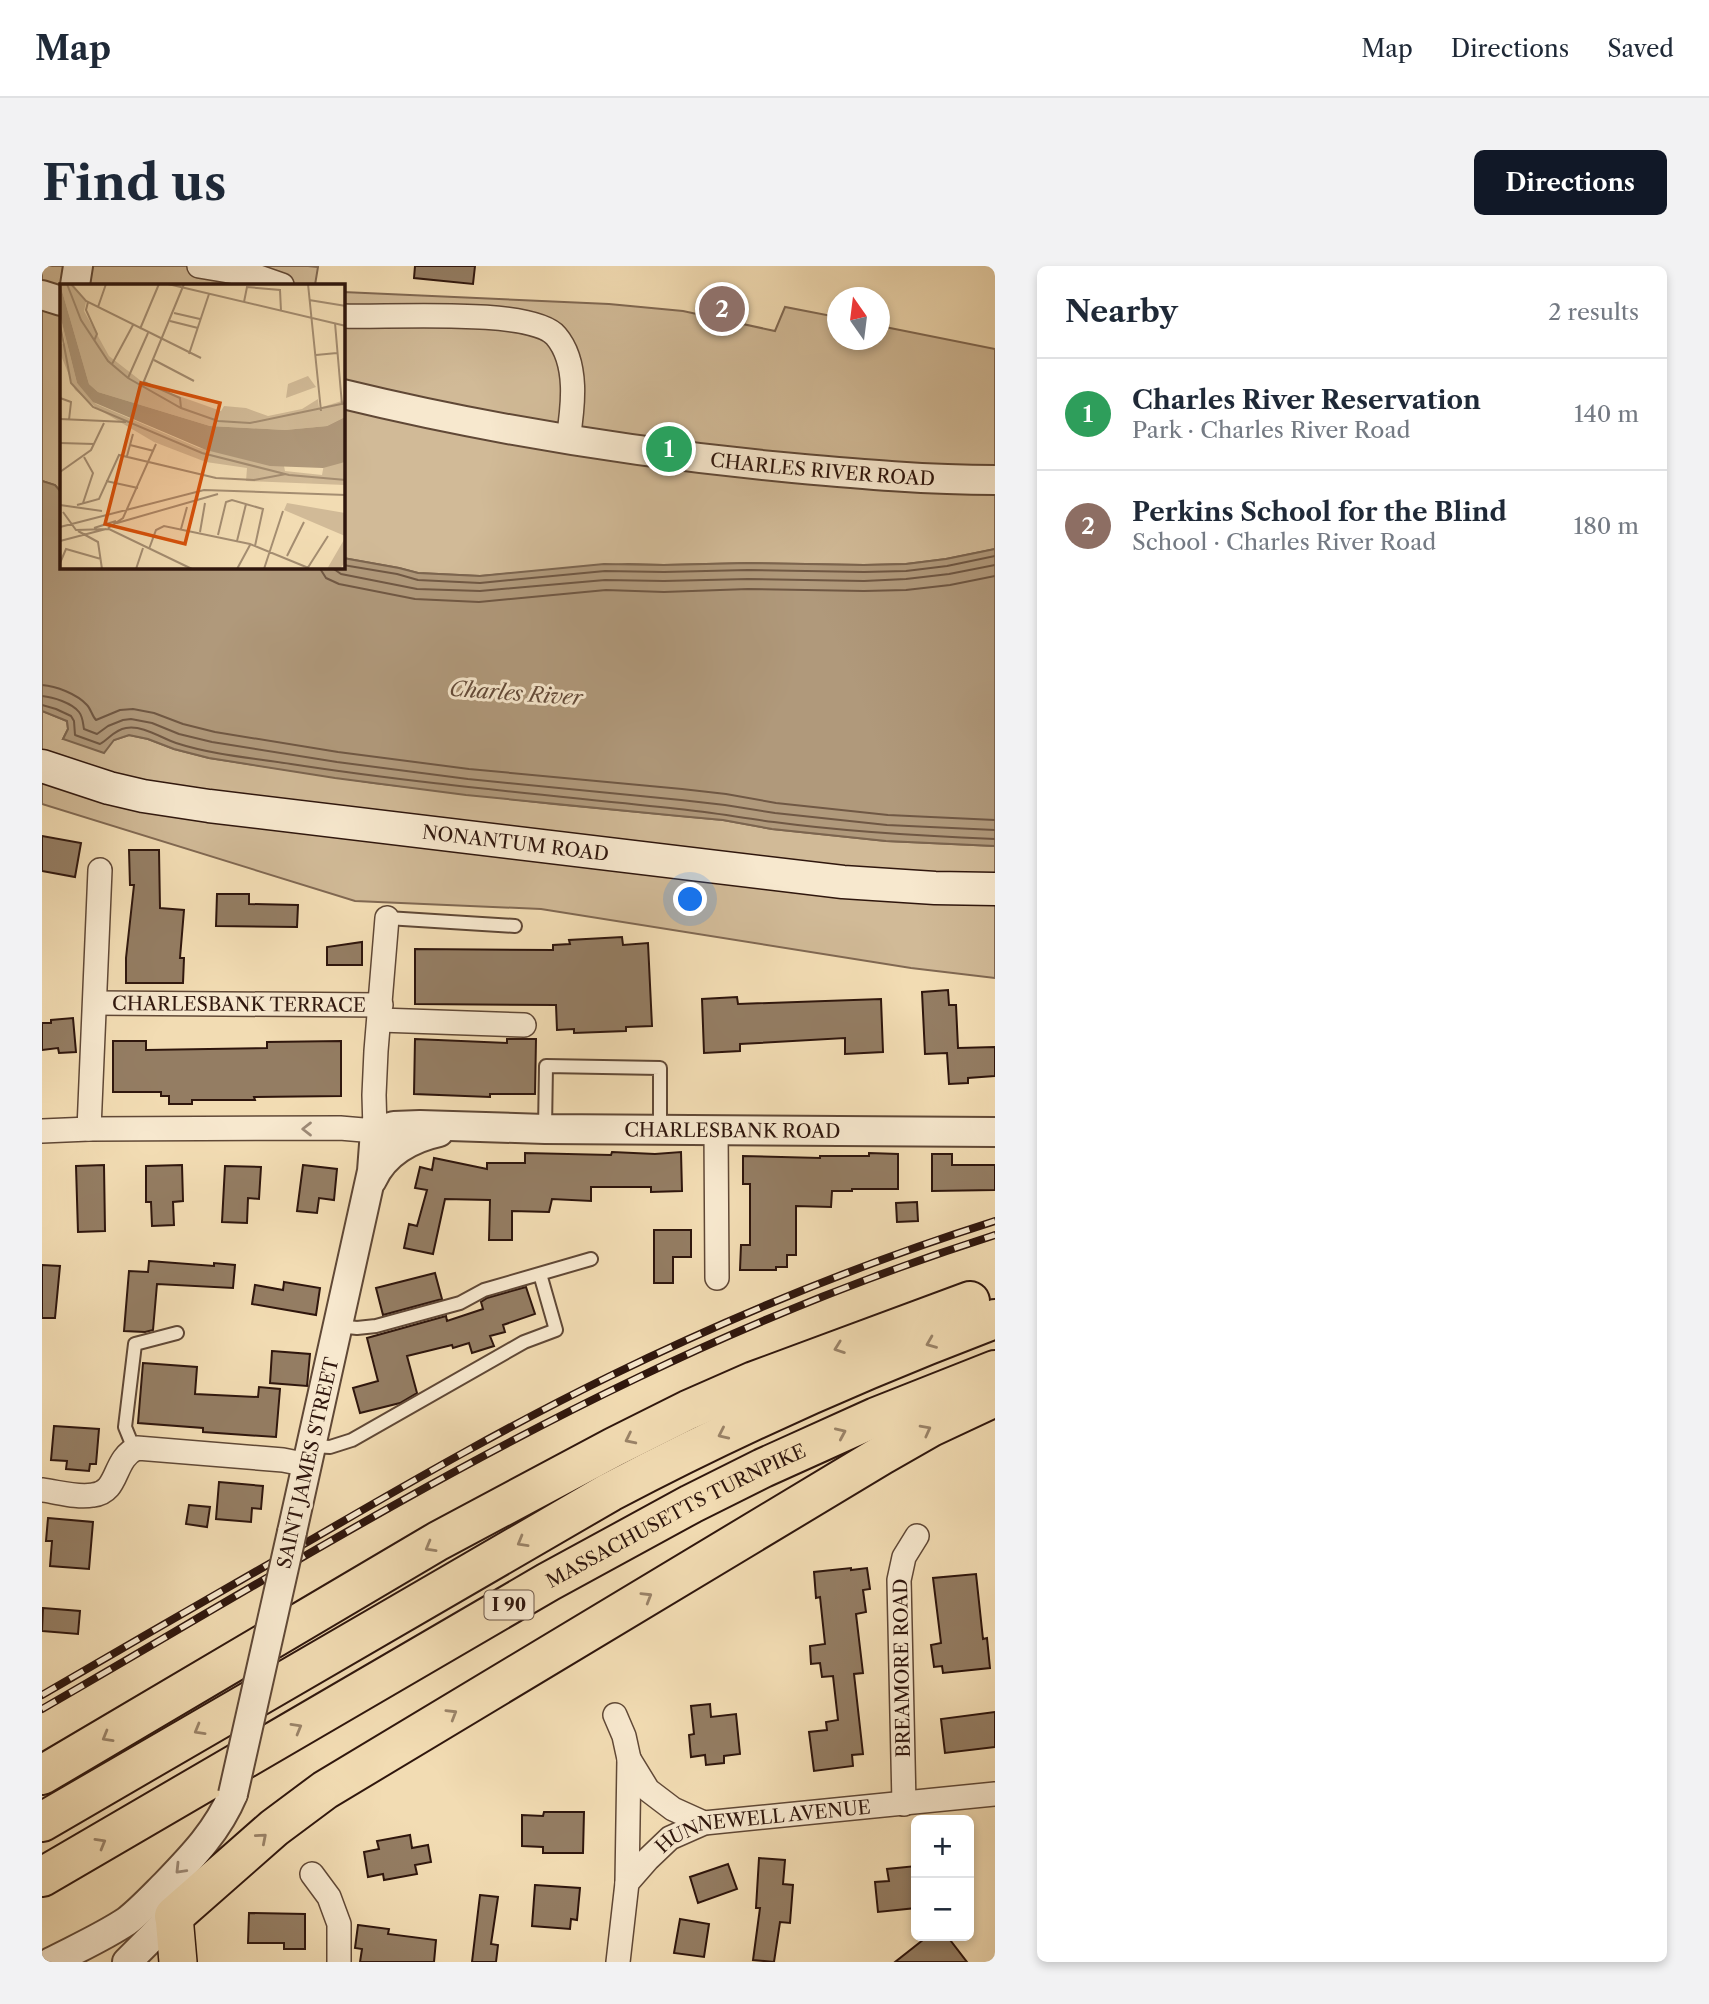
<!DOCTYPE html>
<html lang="en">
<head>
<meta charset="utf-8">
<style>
  :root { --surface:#fff; --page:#f2f2f3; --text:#1f2937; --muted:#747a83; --line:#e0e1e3; --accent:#111827 }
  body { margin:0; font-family:"Libre Caslon Text",serif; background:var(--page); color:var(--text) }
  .controls { position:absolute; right:21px; bottom:21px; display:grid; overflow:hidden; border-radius:10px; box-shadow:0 4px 10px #0003 }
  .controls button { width:63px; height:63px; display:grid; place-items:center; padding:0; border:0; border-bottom:2px solid var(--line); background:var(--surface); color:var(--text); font:35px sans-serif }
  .compass { position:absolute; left:785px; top:21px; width:63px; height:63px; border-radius:50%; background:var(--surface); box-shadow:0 4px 10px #0003; rotate:346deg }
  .you { position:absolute; left:649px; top:634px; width:24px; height:24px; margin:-18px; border:5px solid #fff; border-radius:50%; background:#1a73e8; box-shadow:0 0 0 10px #1a73e833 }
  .badge { display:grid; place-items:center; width:46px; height:46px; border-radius:50%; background:var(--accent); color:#fff; font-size:23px; font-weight:700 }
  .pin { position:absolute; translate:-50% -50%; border:4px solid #fff; box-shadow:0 2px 7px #0006 }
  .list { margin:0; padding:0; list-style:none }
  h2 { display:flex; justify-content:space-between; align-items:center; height:91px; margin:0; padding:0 28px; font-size:30px }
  h2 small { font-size:23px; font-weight:400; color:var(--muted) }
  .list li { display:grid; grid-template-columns:46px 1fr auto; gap:21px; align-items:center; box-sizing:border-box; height:112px; padding:0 28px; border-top:2px solid var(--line) }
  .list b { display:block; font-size:26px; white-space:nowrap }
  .list p { margin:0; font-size:23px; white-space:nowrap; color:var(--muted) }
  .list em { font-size:23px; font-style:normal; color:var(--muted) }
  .map { position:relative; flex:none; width:953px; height:1696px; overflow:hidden; border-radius:10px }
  header { display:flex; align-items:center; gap:42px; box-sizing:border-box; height:98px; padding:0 35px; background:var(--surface); border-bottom:2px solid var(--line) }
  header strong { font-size:33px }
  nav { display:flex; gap:38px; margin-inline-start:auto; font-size:24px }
  .intro { display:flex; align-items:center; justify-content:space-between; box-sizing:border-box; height:168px; padding:0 42px }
  h1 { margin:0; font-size:49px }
  .button { padding:18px 32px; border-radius:10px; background:var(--accent); color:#fff; font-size:24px; font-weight:700 }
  main { display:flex; gap:42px; padding:0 42px }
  aside { flex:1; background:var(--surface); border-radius:10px; box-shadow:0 4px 10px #0003 }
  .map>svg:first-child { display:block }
</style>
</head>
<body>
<header>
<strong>Map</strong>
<nav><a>Map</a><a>Directions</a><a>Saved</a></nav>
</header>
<div class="intro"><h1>Find us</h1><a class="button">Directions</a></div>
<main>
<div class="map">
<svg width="953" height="1696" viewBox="0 0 953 1696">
  <rect width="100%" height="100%" fill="#f2dcb3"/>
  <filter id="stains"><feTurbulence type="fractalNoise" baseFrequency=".00286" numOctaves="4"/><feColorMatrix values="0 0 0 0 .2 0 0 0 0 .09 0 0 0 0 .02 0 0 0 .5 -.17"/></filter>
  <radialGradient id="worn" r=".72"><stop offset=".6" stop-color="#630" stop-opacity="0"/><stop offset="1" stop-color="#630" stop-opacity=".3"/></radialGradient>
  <path fill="#d1ba97" stroke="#806852" stroke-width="2" d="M0 0H266L276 1 273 19H19V226L13 219 0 215Z
    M301 26 567 38 641 45 733 65 743 41 795 51 796 74H838V60L953 83V283L904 293 864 298 822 299 706 297 622 299 586 298 438 310 376 307 357 302 301 292Z
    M0 445 25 455 26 463 21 473 72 474 87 469 106 473 132 483 167 492 332 517 512 538 681 554 730 563 844 575 953 580V712L869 702 499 643 313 635 0 538Z"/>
  <path fill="#b0997b" stroke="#7c654f" stroke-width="2" d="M0 215 13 219 19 226V301H301V292L357 302 376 307 438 310 562 298 622 299 706 297 822 299 864 298 904 293 953 283V580L844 575 730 563 681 554 637 550 424 529 293 512 167 492 132 483 106 473 87 469 72 474 62 487 21 473 26 463 25 455 0 445Z"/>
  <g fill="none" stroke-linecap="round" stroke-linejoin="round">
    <path stroke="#705844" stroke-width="2" d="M301 299 355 308 376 314 438 317 563 305 622 306 706 304 822 306 864 305 905 300 953 290
      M277 301 284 312 297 318 373 333 437 336 564 324 622 326 706 323 822 325 864 324 908 319 953 310
      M289 301 299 308 375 323 438 325 563 314 622 315 706 313 822 315 864 313 907 308 953 299
      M0 419C14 420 35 428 45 439 49 443 50 450 54 454L78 444 91 443 112 447 141 458 173 466 296 486 427 503 640 523 684 528 734 537 846 549 953 554
      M0 430C11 431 30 437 37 446 41 451 41 458 42 463L55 468 66 460 81 454 89 453 110 457 137 468 170 476 295 496 426 513 639 534 683 539 733 547 845 559 953 564
      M0 439 14 443 29 450 32 455 33 469 58 478C67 473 72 464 84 462 101 459 119 472 134 477 171 489 211 492 249 498 378 518 508 529 637 543 669 546 700 552 732 556 805 566 879 570 953 573"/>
  </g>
  <path fill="#947d63" stroke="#2f160d" stroke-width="2" d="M373 0H433L431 18 372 12Z
    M0 570 39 577 33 611 0 605Z
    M87 584H117L118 642 142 644 138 692H142L141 717H84V692L92 619H88Z
    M175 628H207V638L256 639 255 661 174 660Z
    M580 671 581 679 606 677 610 760 584 761V765L532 767V763L515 764 514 739 373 738V683L511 684V679L528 678 527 674Z
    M320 676V699H285V681Z
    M906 724 907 739H914L916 782 953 781V810L926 812V817L907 818 905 787 883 788 880 726Z
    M695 731 696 738 839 733 841 786 803 788V772L698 778V785L662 787 660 733Z
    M31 752 34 786 17 787 16 782 0 784V757H9V754Z
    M373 773 465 777V773H494L493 828H448V831L372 828Z
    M71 775H104V784L225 782V776L299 775V830L212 831 213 834H150V838H127V830H119V826H71Z
    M570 886 613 888 639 886 640 925 609 926V921H549V935L510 933 507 946 470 945V974H447L448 934 403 933 391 988 362 982 367 958 375 960 385 924 373 922 378 901 390 904 392 892 445 903V897H483V887L569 889Z
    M827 887 856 888V923H810V925H790L789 941 754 940V989H745V1001H734V1004H698L699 979H708V918H701V890L778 892V890H827Z
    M890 888H910V899H953V924L890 925Z
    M62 899 63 965 36 966 34 900Z
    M140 899 141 935 131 936 132 959 110 960 109 936H104V900Z
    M261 899 295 903 292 934 277 932 275 947 255 945Z
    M183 900 219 901 217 933 206 932 205 957 180 956Z
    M875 936 876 955 855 956 854 937Z
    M612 964H649V991H631V1017H612Z
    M107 995 172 1000V997L193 999 191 1022 115 1018 111 1064 103 1066 82 1065 87 1005 106 1006Z
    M0 999 18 1000 13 1052H0Z
    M393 1007 400 1033 341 1049 334 1022Z
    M242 1016 278 1022 274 1049 210 1038 213 1019 241 1024Z
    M484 1021 493 1048 461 1059 463 1066 448 1070 452 1080 430 1087 427 1077 411 1082 410 1079 365 1090 375 1127 358 1137 318 1147 311 1122 336 1115 325 1072 404 1050 405 1055 441 1043 439 1036 445 1032Z
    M230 1085 268 1088 265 1120 228 1117Z
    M101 1097 155 1101 153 1128 216 1131 217 1121 238 1123 234 1171 161 1166V1162L96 1157Z
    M12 1160 57 1163 54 1198H48L47 1205 24 1203 25 1195 9 1194Z
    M177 1216 221 1220 219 1243 210 1242 209 1256 174 1253Z
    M147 1239 168 1241 165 1261 144 1258Z
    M6 1252 51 1256 47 1303 8 1300 10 1275H4Z
    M809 1302V1304L825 1302 828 1323 821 1324 824 1346 814 1348 821 1407 812 1408 821 1488 810 1489 811 1500 772 1505 767 1466 785 1464 784 1456 796 1454 791 1410 780 1411 778 1397 769 1398 768 1380 783 1378 778 1331 774 1332 772 1306Z
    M934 1308 941 1373 945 1372 948 1402 901 1407 900 1400 892 1401 889 1379 899 1377 891 1312Z
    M1 1342 38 1345 36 1368 0 1365Z
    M668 1438 669 1451 694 1448 698 1488 682 1490V1497L664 1499 663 1489 649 1491 647 1469 652 1468 649 1440Z
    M953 1446V1481L903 1487 899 1453Z
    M502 1546H542L541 1587H501V1581L480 1580V1549L501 1550Z
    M368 1569 370 1582 386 1579 389 1596 373 1599 375 1608 342 1614 341 1608 326 1611 322 1586 337 1583 335 1575Z
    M717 1592 743 1594 741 1618 751 1619 748 1657 738 1656 732 1696 711 1694 718 1642H714Z
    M686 1598 695 1623 656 1637 648 1611Z
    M874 1600V1642L836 1646 833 1616 847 1615 845 1603Z
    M493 1619 538 1622 535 1654 529 1653 528 1663 490 1660Z
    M438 1629 456 1631 449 1678 456 1679 454 1696H430Z
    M207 1647 263 1648V1683H242V1677H206Z
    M638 1653 667 1658 662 1691 632 1687Z
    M316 1659 347 1663 346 1668 394 1674 392 1696H318L320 1683 313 1682Z
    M886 1670H905L925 1696H853Z"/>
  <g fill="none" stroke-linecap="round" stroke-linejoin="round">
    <g stroke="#604836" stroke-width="16">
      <path id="service" d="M345 652 473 660
        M503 863 504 800 618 802V864
        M296 1060 315 1062 334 1060 418 1037 442 1024 549 993
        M270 1180 288 1181 310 1174 482 1076 514 1064 498 1008
        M92 1183 83 1161 93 1078 135 1067"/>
    </g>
    <g stroke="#604836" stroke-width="26">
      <g id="minor">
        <path d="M157 0 211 9 240 19"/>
        <path d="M301 50C342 52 490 41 514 70 537 97 531 141 526 174"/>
        <path id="s1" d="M53 737 339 739"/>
        <path d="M338 754 482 759"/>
        <path d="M47 863 58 604"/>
        <path d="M674 864 675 1012"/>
        <path d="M0 865 47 863 298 862 333 865 332 829 334 785 345 652"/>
        <path d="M0 1224C16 1226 35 1232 51 1229 78 1226 70 1193 95 1182L241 1194 266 1199"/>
        <path d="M573 1449 582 1470 587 1493 585 1617"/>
        <path d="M587 1493 606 1524 631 1543 662 1557"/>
        <path d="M862 1538 857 1314 862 1291 875 1270"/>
        <path d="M270 1608 287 1631 297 1658V1696"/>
        <path id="s2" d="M576 1696 585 1617 606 1593 628 1572 662 1557 953 1528"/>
      </g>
    </g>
    <g stroke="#604836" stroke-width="32">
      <g id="tertiary">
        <path d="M33 19 36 0"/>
        <path d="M0 29 19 35"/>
        <path id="s3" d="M301 128C449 164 600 188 751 202 818 208 886 214 953 214"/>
        <path d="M330 914C342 887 369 872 397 866"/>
        <path id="s4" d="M250 1266 330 905 333 865 352 860 378 859 503 863 953 866"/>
        <path d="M9 1696C34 1683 61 1671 85 1655 99 1644 111 1631 124 1618 151 1590 176 1564 191 1528"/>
        <path d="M85 1696 140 1641"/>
      </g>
    </g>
    <g stroke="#2f160d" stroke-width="35">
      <g id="secondary">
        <path id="s5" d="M0 500 67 522 101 530 167 540 801 616 893 622 953 623"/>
      </g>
    </g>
    <g stroke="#2f160d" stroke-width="40">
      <path id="primary" d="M132 1650 136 1696"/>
    </g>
    <g stroke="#2f160d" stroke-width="42">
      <g id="motorway">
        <path d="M0 1509 396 1275 572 1181 646 1144 712 1115 928 1035"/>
        <path d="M0 1556 568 1226C693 1160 821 1103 953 1053"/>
        <path id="s6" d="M0 1611 506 1316 649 1238 721 1202 834 1151 953 1104"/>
        <path d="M132 1650 232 1562 283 1524 840 1189 889 1161 953 1131"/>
      </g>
    </g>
    <use href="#service" stroke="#f7e8ce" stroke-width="12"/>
    <use href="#minor" stroke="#f7e8ce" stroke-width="23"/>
    <use href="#tertiary" stroke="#f7e8ce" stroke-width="28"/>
    <use href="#secondary" stroke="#f7e8ce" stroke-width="32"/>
    <use href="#primary" stroke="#f2dcb3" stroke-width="37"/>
    <use href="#motorway" stroke="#f2dcb3" stroke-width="38"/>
    <g stroke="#2f160d" stroke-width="8">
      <path id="rail" d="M0 1429C91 1376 183 1323 274 1271 370 1215 466 1160 566 1111 691 1050 820 997 953 955
        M0 1443C196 1330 390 1210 595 1112 711 1056 831 1008 953 969"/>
    </g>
    <use href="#rail" stroke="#f7e8ce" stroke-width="5" stroke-dasharray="16" stroke-linecap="butt"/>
    <g stroke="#604836" stroke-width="32" stroke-linecap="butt">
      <path id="tertiary-bridge" d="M191 1528 250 1266"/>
    </g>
    <use href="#tertiary-bridge" stroke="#f7e8ce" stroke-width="28"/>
  </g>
  <defs><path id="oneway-chevron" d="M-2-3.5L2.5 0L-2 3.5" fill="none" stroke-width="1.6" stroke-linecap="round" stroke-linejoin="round" transform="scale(1.75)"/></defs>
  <g stroke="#9d8a77">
    <use href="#oneway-chevron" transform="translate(265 863) rotate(180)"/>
    <use href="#oneway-chevron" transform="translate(138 1603) rotate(134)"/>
  </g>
  <g stroke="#9a8368">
    <use href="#oneway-chevron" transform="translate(889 1077) rotate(158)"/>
    <use href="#oneway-chevron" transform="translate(797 1082) rotate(160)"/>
    <use href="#oneway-chevron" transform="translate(884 1164) rotate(-28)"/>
    <use href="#oneway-chevron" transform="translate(799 1167) rotate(-24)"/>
    <use href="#oneway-chevron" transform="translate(681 1168) rotate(155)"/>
    <use href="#oneway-chevron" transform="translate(588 1173) rotate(154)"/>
    <use href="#oneway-chevron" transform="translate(480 1276) rotate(150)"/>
    <use href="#oneway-chevron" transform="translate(388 1281) rotate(150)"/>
    <use href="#oneway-chevron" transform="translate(605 1331) rotate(-31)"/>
    <use href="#oneway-chevron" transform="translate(410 1448) rotate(-31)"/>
    <use href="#oneway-chevron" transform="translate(255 1462) rotate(-30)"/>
    <use href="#oneway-chevron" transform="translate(157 1464) rotate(150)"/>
    <use href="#oneway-chevron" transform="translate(65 1471) rotate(150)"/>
    <use href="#oneway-chevron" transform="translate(220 1572) rotate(-41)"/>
    <use href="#oneway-chevron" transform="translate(59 1577) rotate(-30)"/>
  </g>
  <g text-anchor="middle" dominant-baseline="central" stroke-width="6" stroke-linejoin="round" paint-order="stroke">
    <rect fill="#f7e8ce" stroke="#6b5547" stroke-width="2" x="442.5" y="1324.5" width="49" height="29" rx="5"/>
    <g font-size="18" font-weight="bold" fill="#2f160d">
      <text x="467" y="1339">I 90</text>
    </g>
    <g font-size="19" fill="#2f160d" stroke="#f7e8ce">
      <text stroke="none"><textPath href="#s3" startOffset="486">CHARLES RIVER ROAD</textPath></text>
      <text stroke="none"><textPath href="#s5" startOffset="481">NONANTUM ROAD</textPath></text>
      <text stroke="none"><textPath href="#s1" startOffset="144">CHARLESBANK TERRACE</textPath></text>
      <text stroke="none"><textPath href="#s4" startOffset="768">CHARLESBANK ROAD</textPath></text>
      <text transform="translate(266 1197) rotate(-77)">SAINT JAMES STREET</text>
      <text stroke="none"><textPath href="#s6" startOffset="730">MASSACHUSETTS TURNPIKE</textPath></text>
      <text transform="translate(860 1402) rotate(-91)">BREAMORE ROAD</text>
      <text stroke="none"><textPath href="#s2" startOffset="236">HUNNEWELL AVENUE</textPath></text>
    </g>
    <g font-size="21" font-style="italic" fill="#634a39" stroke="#f7e8ce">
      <text transform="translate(474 427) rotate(4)">Charles River</text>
    </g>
  </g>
  <g transform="translate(18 18)">
    <rect width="285" height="285" fill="#f2dcb3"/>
    <path d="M0 0H10L26 18 24 27 49 72 85 100 161 127 164 122 186 124 208 132 242 125 258 115 259 124 285 116V133L267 142 225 146 150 142 38 108 29 100ZM0 31 17 99 36 120 139 164 224 182 225 187 262 191 264 180 285 178V201L186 197 187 184 146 178 94 158 38 125 15 106 0 69V61L5 59ZM248 92 256 103 226 114 228 100ZM227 219 285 229V252L224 226ZM285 254V278L280 285H267Z" fill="#d1ba97"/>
    <path d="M0 0 29 100 38 108 150 142 225 146 267 142 285 133V178L263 184 210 182 146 166 33 118 17 99 0 31Z" fill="#b0997b"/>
    <path fill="none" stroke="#a48d71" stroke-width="2" d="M7 0 21 36 48 77 68 94 121 124 158 137 190 139 286 119M11 0 26 17 141 74M108 0 286 42M248 0 261 127M249 16 286 22M28 18 26 26 37 50 34 57M184 18 187 3 220 6 221 27M38 23 46 0M114 29 140 35M110 37 138 44M275 39 282 121M0 40 11 99 33 123 142 169 229 191 286 196M80 45 99 0M129 70 149 10M256 71 277 69M94 76 134 97M52 80 73 41M68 94 88 49M84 98 120 114 121 124M82 102 124 0M0 114 11 118 9 136M0 135 66 138M0 159 34 160M70 161 94 167M67 172 73 150M0 188 31 166 44 139M46 197 78 204M23 219 33 189 24 173M0 221 42 227M17 221 39 215 59 171 156 194 194 196 226 190M3 228 16 246 49 245 132 285M57 239 158 210M0 243 144 206 286 211M34 244 56 237M48 244 63 234 96 160M121 245 127 223M18 247 38 258 42 285M140 248 145 219M158 251 166 218 172 216 203 225 195 262M0 257 46 245M177 257 186 220M89 265 96 246 104 242 190 260 251 285M227 272 244 238M0 279 6 265 41 275M76 285 83 264M177 285 190 261M204 285 223 227M247 285 268 252"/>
    <path fill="#d6520c" fill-opacity="0.15" stroke="#d6520c" stroke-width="3.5" d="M81 99 160 119 125 260 45 240Z"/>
    <rect width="285" height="285" fill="none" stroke="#2f160d" stroke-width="3.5"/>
  </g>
  <rect width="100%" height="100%" filter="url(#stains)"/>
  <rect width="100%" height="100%" fill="url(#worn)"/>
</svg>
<div class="controls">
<button>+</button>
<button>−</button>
</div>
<svg class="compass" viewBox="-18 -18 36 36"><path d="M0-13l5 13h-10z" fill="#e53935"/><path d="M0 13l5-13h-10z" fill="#747a83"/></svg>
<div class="you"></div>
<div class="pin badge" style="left:627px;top:183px;background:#2e9e5b">1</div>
<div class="pin badge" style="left:680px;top:43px;background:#8d6e63">2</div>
</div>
<aside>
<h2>Nearby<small>2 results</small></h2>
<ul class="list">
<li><span class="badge" style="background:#2e9e5b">1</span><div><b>Charles River Reservation</b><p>Park · Charles River Road</p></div><em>140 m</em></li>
<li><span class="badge" style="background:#8d6e63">2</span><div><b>Perkins School for the Blind</b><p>School · Charles River Road</p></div><em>180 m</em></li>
</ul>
</aside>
</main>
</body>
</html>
